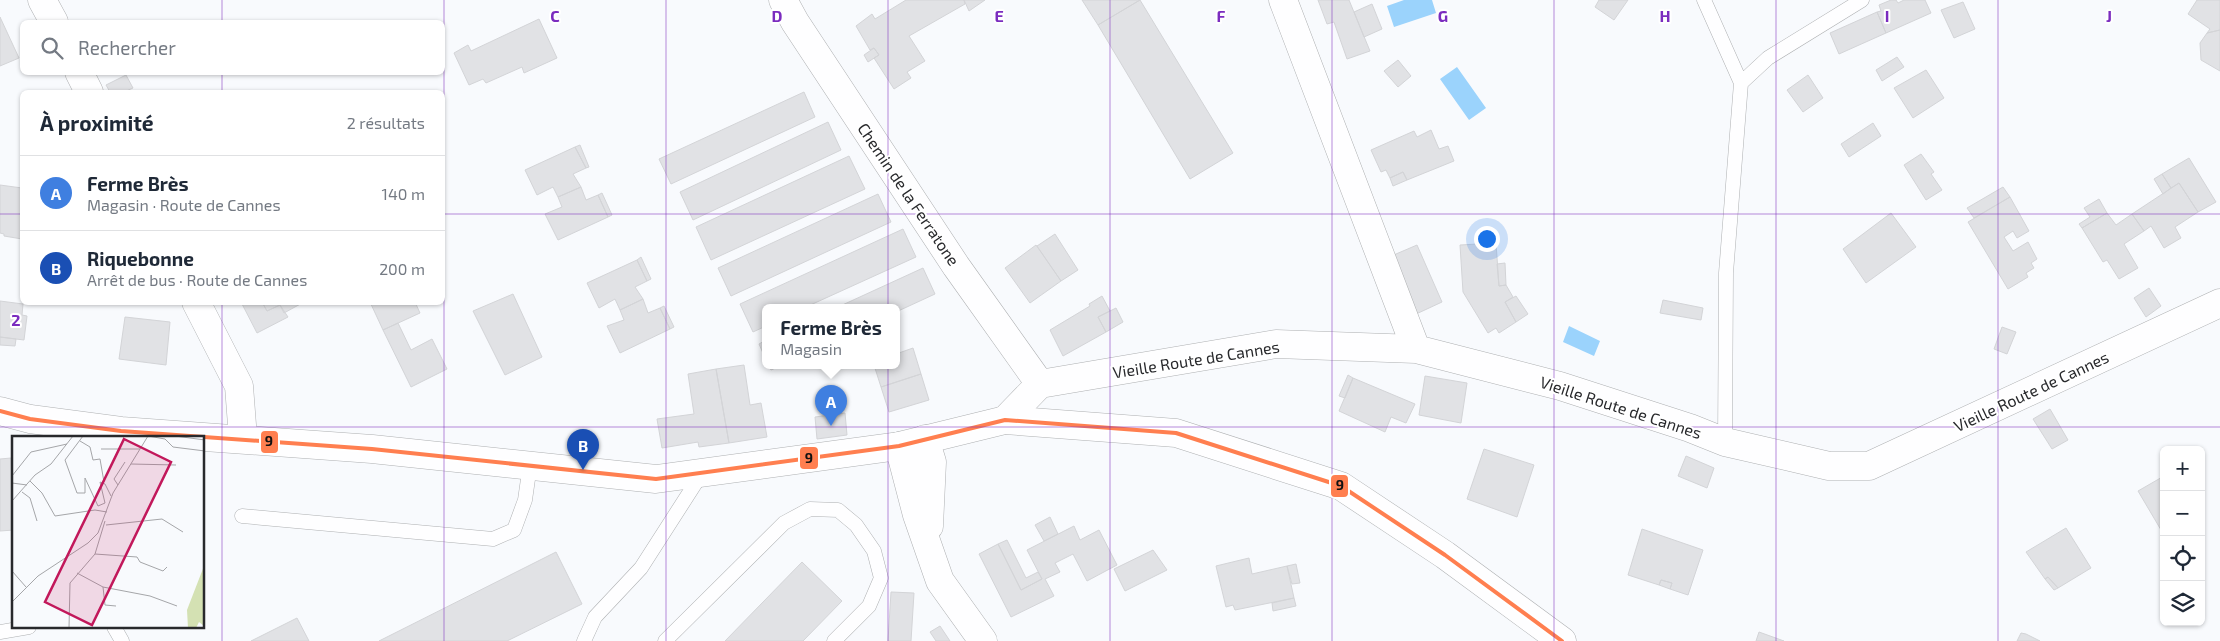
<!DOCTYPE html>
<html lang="fr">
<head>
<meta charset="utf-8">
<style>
  :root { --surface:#fff; --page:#f2f2f3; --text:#1f2937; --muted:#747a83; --line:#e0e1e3; --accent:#717275 }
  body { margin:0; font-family:"Exo 2",sans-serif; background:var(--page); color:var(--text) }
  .controls { position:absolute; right:15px; bottom:15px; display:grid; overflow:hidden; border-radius:8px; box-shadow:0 1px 4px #0004 }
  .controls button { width:45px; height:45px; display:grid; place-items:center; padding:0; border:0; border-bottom:1px solid var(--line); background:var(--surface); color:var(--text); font:25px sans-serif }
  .you { position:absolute; left:1486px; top:238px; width:18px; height:18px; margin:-12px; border:4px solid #fff; border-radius:50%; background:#1a73e8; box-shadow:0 0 0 8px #1a73e833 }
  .badge { display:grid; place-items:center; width:32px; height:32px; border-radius:50%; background:var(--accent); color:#fff; font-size:16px; font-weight:700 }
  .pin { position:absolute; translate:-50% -41px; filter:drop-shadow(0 1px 2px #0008) }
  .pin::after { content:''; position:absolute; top:26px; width:18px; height:15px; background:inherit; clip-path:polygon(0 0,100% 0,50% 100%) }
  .popup { position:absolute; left:762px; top:304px; width:138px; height:65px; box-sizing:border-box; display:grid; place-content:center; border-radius:8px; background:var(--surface); filter:drop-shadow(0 1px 4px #0005); font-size:16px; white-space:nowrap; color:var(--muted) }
  .popup b { font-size:19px; color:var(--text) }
  .popup::after { content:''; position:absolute; left:50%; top:100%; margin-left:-10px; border:10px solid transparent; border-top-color:var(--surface) }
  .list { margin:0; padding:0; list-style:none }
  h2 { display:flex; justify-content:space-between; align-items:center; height:65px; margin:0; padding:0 20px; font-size:21px }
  h2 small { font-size:16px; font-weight:400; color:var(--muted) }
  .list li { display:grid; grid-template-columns:32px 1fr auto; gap:15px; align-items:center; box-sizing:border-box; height:75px; padding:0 20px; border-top:1px solid var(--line) }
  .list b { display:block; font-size:19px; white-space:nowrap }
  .list p { margin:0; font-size:16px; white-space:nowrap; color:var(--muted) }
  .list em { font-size:16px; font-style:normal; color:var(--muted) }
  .icon { flex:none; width:28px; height:28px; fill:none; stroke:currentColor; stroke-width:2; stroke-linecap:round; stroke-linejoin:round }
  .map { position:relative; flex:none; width:2220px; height:641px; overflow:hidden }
  .search { position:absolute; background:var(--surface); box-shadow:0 1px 4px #0004; left:20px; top:20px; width:425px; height:55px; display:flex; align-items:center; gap:12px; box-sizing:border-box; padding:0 18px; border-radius:8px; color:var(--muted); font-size:19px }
  .panel { position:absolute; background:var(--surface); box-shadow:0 1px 4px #0004; left:20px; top:90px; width:425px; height:215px; border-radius:8px }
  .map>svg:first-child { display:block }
</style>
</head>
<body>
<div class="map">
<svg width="2220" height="641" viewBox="0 0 2220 641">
  <rect width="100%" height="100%" fill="#f8fafd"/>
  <path fill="#9bd3fc" d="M1404 0H1432L1436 13 1394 27 1387 6Z
    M1457 67 1486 108 1469 120 1440 79Z
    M1569 326 1600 341 1594 356 1563 342Z"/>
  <path fill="#e1e2e5" stroke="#d3d4d7" d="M906 0H964L965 4 909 36 925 61 907 72 911 78 894 89 874 58 879 55 874 48 870 50 856 26 872 14 875 19Z
    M964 0H985L969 11Z
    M1082 0H1140L1098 25Z
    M1140 0 1233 153 1190 179 1098 25Z
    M1318 0H1349L1370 51 1347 59 1334 22 1327 24Z
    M1599 0H1628L1614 20 1595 7Z
    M1891 0H1896L1898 3 1904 0H1925L1931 13 1886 33 1877 12 1881 11 1879 5Z
    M2197 0H2220V30L2207 33 2210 29 2188 14Z
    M1963 2 1975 29 1954 38 1941 10Z
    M1372 4 1382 29 1364 37 1354 12Z
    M1877 12 1886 33 1839 54 1830 33Z
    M0 17 19 58 0 66Z
    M539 19 557 58 524 73 522 67 486 83 483 79 469 85 454 53 468 45 471 51Z
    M2220 30V71L2201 60 2200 43 2207 33Z
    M874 48 879 55 868 62 864 55Z
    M1897 57 1904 67 1882 81 1876 70Z
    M1398 60 1411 76 1398 87 1384 71Z
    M1926 70 1944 98 1913 118 1894 88Z
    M126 75 133 88 124 92H110L106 85Z
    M1808 75 1823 98 1803 112 1787 90Z
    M804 92 815 117 671 184 659 159Z
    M828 122 841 150 693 220 680 192Z
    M1873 123 1881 136 1849 157 1841 144Z
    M1431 130 1439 149 1448 146 1454 161 1407 180 1403 172 1390 178 1386 170 1381 172 1371 150 1414 131 1417 137Z
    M580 145 589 167 586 168 575 147Z
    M575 147 586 168 573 174 581 187 558 197 553 187 537 195 525 170Z
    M1921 154 1934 172 1931 174 1942 190 1926 200 1904 165Z
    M849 156 865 189 711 260 696 227Z
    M2189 158 2216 202 2198 212 2179 183 2171 188 2162 174Z
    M1403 172 1407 180 1393 186 1390 178Z
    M2162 174 2171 188 2163 194 2154 179Z
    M2179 183 2198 212 2175 227 2181 238 2164 248 2151 226 2144 231 2132 214Z
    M0 185 22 188V239L4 236V234L0 233Z
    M581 187 586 200 598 195 608 217 558 240 545 214 562 207 558 197Z
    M2003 187 2010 197 1974 218 1967 208Z
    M602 193 612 215 608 217 598 195Z
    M878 194 891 222 731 296 718 268Z
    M2010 197 2029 231 2017 238 2013 231 2004 237 2013 251 2028 242 2037 259 2031 263 2034 268 2026 273 2028 277 2008 289 1968 222Z
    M2099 199 2107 213 2082 228 2079 224 2090 217 2084 208Z
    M1891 213 1916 247 1866 283 1843 249Z
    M2107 213 2116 225 2132 214 2144 231 2124 244 2138 268 2119 279 2107 260 2103 262 2082 228Z
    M903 229 916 257 806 307H766V326L753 332 740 304Z
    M1055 234 1078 270 1061 281 1037 246Z
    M1496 243 1499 286 1506 285 1513 297 1505 302 1516 322 1499 333 1496 328 1488 333 1463 292 1460 245Z
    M1036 245 1061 281 1030 303 1005 268Z
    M1417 245 1442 302 1414 315 1389 257Z
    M641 257 651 279 647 281 637 260Z
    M637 260 647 281 635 287 643 299 620 310 615 299 599 308 587 283Z
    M1505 263 1506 285 1499 286 1497 264Z
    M923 268 935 294 896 312V307H838Z
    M2149 288 2161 306 2146 317 2134 298Z
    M513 294 542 357 505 375 473 311Z
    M1102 296 1110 311 1098 317 1106 332 1063 356 1050 330 1090 306 1089 304Z
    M1516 296 1528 314 1516 322 1505 302Z
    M643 299 648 313 660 308 670 329 620 353 607 326 624 320 620 310Z
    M1663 300 1703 308 1701 320 1660 313Z
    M0 301 23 304 22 315 27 316 24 340 0 337Z
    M241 302H262L267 311 280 305 288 317 257 333Z
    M262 302H304L284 313 280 305 267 311Z
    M370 302H415L420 313 383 330Z
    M664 306 674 327 670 329 660 308Z
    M1116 308 1123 322 1106 332 1098 317Z
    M125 317 170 322 166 365 119 359Z
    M398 323 411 350 432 339 447 369 411 387 383 330Z
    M2002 327 2016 332 2007 354 1994 349Z
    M0 337 16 339 15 346 0 345Z
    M766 340V360L759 344Z
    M913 348 921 374 881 387 874 365H896V354Z
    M744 365 750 405 761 403 767 437 729 443 716 369Z
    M768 365H782L771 370Z
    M716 369 729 443 699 447 698 442 662 448 657 419 694 414 688 374Z
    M921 374 929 400 889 412 881 387Z
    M1348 375 1353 378 1345 398 1339 396Z
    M1425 376 1467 383 1461 423 1419 415Z
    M1353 378 1415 404 1406 423 1391 417 1385 432 1339 411Z
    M2050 409 2068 440 2052 449 2033 419Z
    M845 413 847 435 817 439 815 417Z
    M1484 449 1534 465 1517 517 1467 499Z
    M1686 456 1714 468 1707 488 1678 476Z
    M11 458 14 530 0 531V459Z
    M2164 476V535L2138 491Z
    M1050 517 1058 534 1044 541 1035 525Z
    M1074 526 1080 540 1099 530 1117 565 1087 581 1073 554 1055 563 1060 572 1045 579 1054 596 1011 617 979 554 998 544 1021 590 1042 579 1027 550Z
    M2066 528 2091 568 2058 588 2048 577 2045 579 2026 552Z
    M1642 529 1703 550 1688 595 1670 589 1672 583 1661 580 1659 585 1628 575Z
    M1007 540 1026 578 1038 572 1042 579 1021 590 998 544Z
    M1153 550 1167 570 1125 591 1114 569Z
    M556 552 582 604 507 641H379Z
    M1249 558 1252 574 1287 566 1294 598 1235 610 1233 605 1226 607 1216 566Z
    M802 562 842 601 803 641H725Z
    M1296 564 1300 583 1292 584 1287 566Z
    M2048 577 2058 588 2054 590 2045 579Z
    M1661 580 1672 583 1670 589 1659 585Z
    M891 592 914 593 911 641H888Z
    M1294 598 1296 606 1273 611 1272 603Z
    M297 618 309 641H251Z
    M940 626 950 641H936L930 632Z
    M1759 632 1784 641H1756Z
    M2021 633 2026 634 2040 641H2017Z"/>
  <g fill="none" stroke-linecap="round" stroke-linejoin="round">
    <g stroke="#aeb0b2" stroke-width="15">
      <path id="service" d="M1704 0 1741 83 1726 273 1725 442
        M1741 83 1768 58 1862 0
        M242 516 493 539 514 530 525 500 530 465
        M114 627 122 641
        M0 632 29 627
        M584 641 595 617 641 568 702 473
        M665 641 784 523 810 509 838 510 856 525 874 551 881 578 869 606 834 641"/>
    </g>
    <g stroke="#aeb0b2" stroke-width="29">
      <path id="minor" d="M42 0 54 22
        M783 0 795 22 956 266 1040 384
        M1283 0 1416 349
        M79 72 89 92
        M196 302 239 386 243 438
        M1005 420 1040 384 1276 344 1416 349 1560 386 1690 428 1725 442 1829 466H1869L2220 303
        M925 439 932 462 929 526
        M899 446 917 515 940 581 983 641"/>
    </g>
    <g stroke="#aeb0b2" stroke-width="29">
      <path id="secondary" d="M0 411 30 419 121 431 372 449 656 479 899 446 1005 420 1176 433 1341 486 1445 555 1562 641"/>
    </g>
    <use href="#service" stroke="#fefeff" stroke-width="14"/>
    <use href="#minor" stroke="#fefeff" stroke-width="28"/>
    <use href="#secondary" stroke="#fefeff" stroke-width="28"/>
    <g stroke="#fff" stroke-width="8">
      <path id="bus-1" d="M0 411 30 419 121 431 372 449 656 479 899 446 1005 420 1176 433 1341 486 1445 555 1562 641"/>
    </g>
    <use href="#bus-1" stroke="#ff7f50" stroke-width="4"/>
  </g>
  <path fill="none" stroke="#7b2cbf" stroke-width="1" stroke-opacity="0.55" d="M222 0V22M444 0V641M666 0V641M888 0V641M1110 0V641M1332 0V641M1554 0V641M1776 0V641M1998 0V641M222 72V92M0 214H22M442 214H2220M222 302V641M0 427H2220"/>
  <g text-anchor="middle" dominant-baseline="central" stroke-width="4" stroke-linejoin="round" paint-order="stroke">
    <g font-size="16" fill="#28292c" stroke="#fff">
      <text transform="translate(909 194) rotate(56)">Chemin de la Ferratone</text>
      <text transform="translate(1196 359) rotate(-9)">Vieille Route de Cannes</text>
      <text transform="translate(2031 391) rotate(-25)">Vieille Route de Cannes</text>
      <text transform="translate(1621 407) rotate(18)">Vieille Route de Cannes</text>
    </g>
  </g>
  <g transform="translate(12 436)">
    <rect width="192" height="192" fill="#f8fafd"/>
    <path d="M192 130V190L187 186 184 192H176L175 174Z" fill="#d4e1b3"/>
    <path fill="none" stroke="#a5a6a9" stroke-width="1" d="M71 0 53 24 65 57H73V42L86 70 93 67 88 46 93 48 99 60M136 0 153 3 161 11 193 15M163 0 193 4M68 5 78 11 81 24 88 23 92 46M89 13H128M119 28 164 29M0 40 19 16 55 8M18 45 30 57 43 80 83 74 95 76M0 47 15 49M106 49 102 43 113 26M10 56 18 62 25 85M0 65 23 39 39 28 61 0M94 89 150 83 171 96M83 118 125 121 128 126 151 135 155 131M0 135 14 151M65 137 91 151 138 160 165 170M91 151 93 169 104 170M0 166 26 140 76 107 86 97 101 57 136 0M57 192 58 147 83 118 93 85"/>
    <path fill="#c2185b" fill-opacity="0.15" stroke="#c2185b" stroke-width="2.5" d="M112 3 159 26 80 189 33 166Z"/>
    <rect width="192" height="192" fill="none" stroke="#28292c" stroke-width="2.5"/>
  </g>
  <g font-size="16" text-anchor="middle" font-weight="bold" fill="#7b2cbf" stroke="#fff" stroke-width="4" stroke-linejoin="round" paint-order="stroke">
    <text x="555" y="22">C</text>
    <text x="777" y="22">D</text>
    <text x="999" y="22">E</text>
    <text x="1221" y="22">F</text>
    <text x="1443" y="22">G</text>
    <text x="1665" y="22">H</text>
    <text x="1887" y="22">I</text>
    <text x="2109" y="22">J</text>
    <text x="16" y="326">2</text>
  </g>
  <g stroke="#fff" stroke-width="2">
    <rect x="260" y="430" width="19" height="24" rx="5" fill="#ff7f50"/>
    <rect x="799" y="446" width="20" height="24" rx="5" fill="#ff7f50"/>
    <rect x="1330" y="474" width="19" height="24" rx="5" fill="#ff7f50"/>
  </g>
  <g font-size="14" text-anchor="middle" font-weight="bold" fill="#111">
    <text x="269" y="446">9</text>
    <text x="809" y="463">9</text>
    <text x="1340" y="490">9</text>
  </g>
</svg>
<div class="controls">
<button>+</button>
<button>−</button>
<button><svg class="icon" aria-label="locate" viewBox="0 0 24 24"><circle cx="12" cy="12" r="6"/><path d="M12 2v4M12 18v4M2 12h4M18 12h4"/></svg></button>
<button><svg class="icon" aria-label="layers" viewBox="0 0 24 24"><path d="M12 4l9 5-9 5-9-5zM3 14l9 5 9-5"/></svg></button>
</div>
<div class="you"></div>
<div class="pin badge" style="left:831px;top:426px;background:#3f7fe0">A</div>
<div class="popup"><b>Ferme Brès</b>Magasin</div>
<div class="pin badge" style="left:583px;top:470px;background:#1a4fb4">B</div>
<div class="search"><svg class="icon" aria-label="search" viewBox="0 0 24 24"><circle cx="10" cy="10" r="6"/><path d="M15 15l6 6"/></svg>Rechercher</div>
<section class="panel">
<h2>À proximité<small>2 résultats</small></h2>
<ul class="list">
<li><span class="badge" style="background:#3f7fe0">A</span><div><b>Ferme Brès</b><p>Magasin · Route de Cannes</p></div><em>140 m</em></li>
<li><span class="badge" style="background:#1a4fb4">B</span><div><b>Riquebonne</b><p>Arrêt de bus · Route de Cannes</p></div><em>200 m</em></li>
</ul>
</section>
</div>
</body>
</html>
